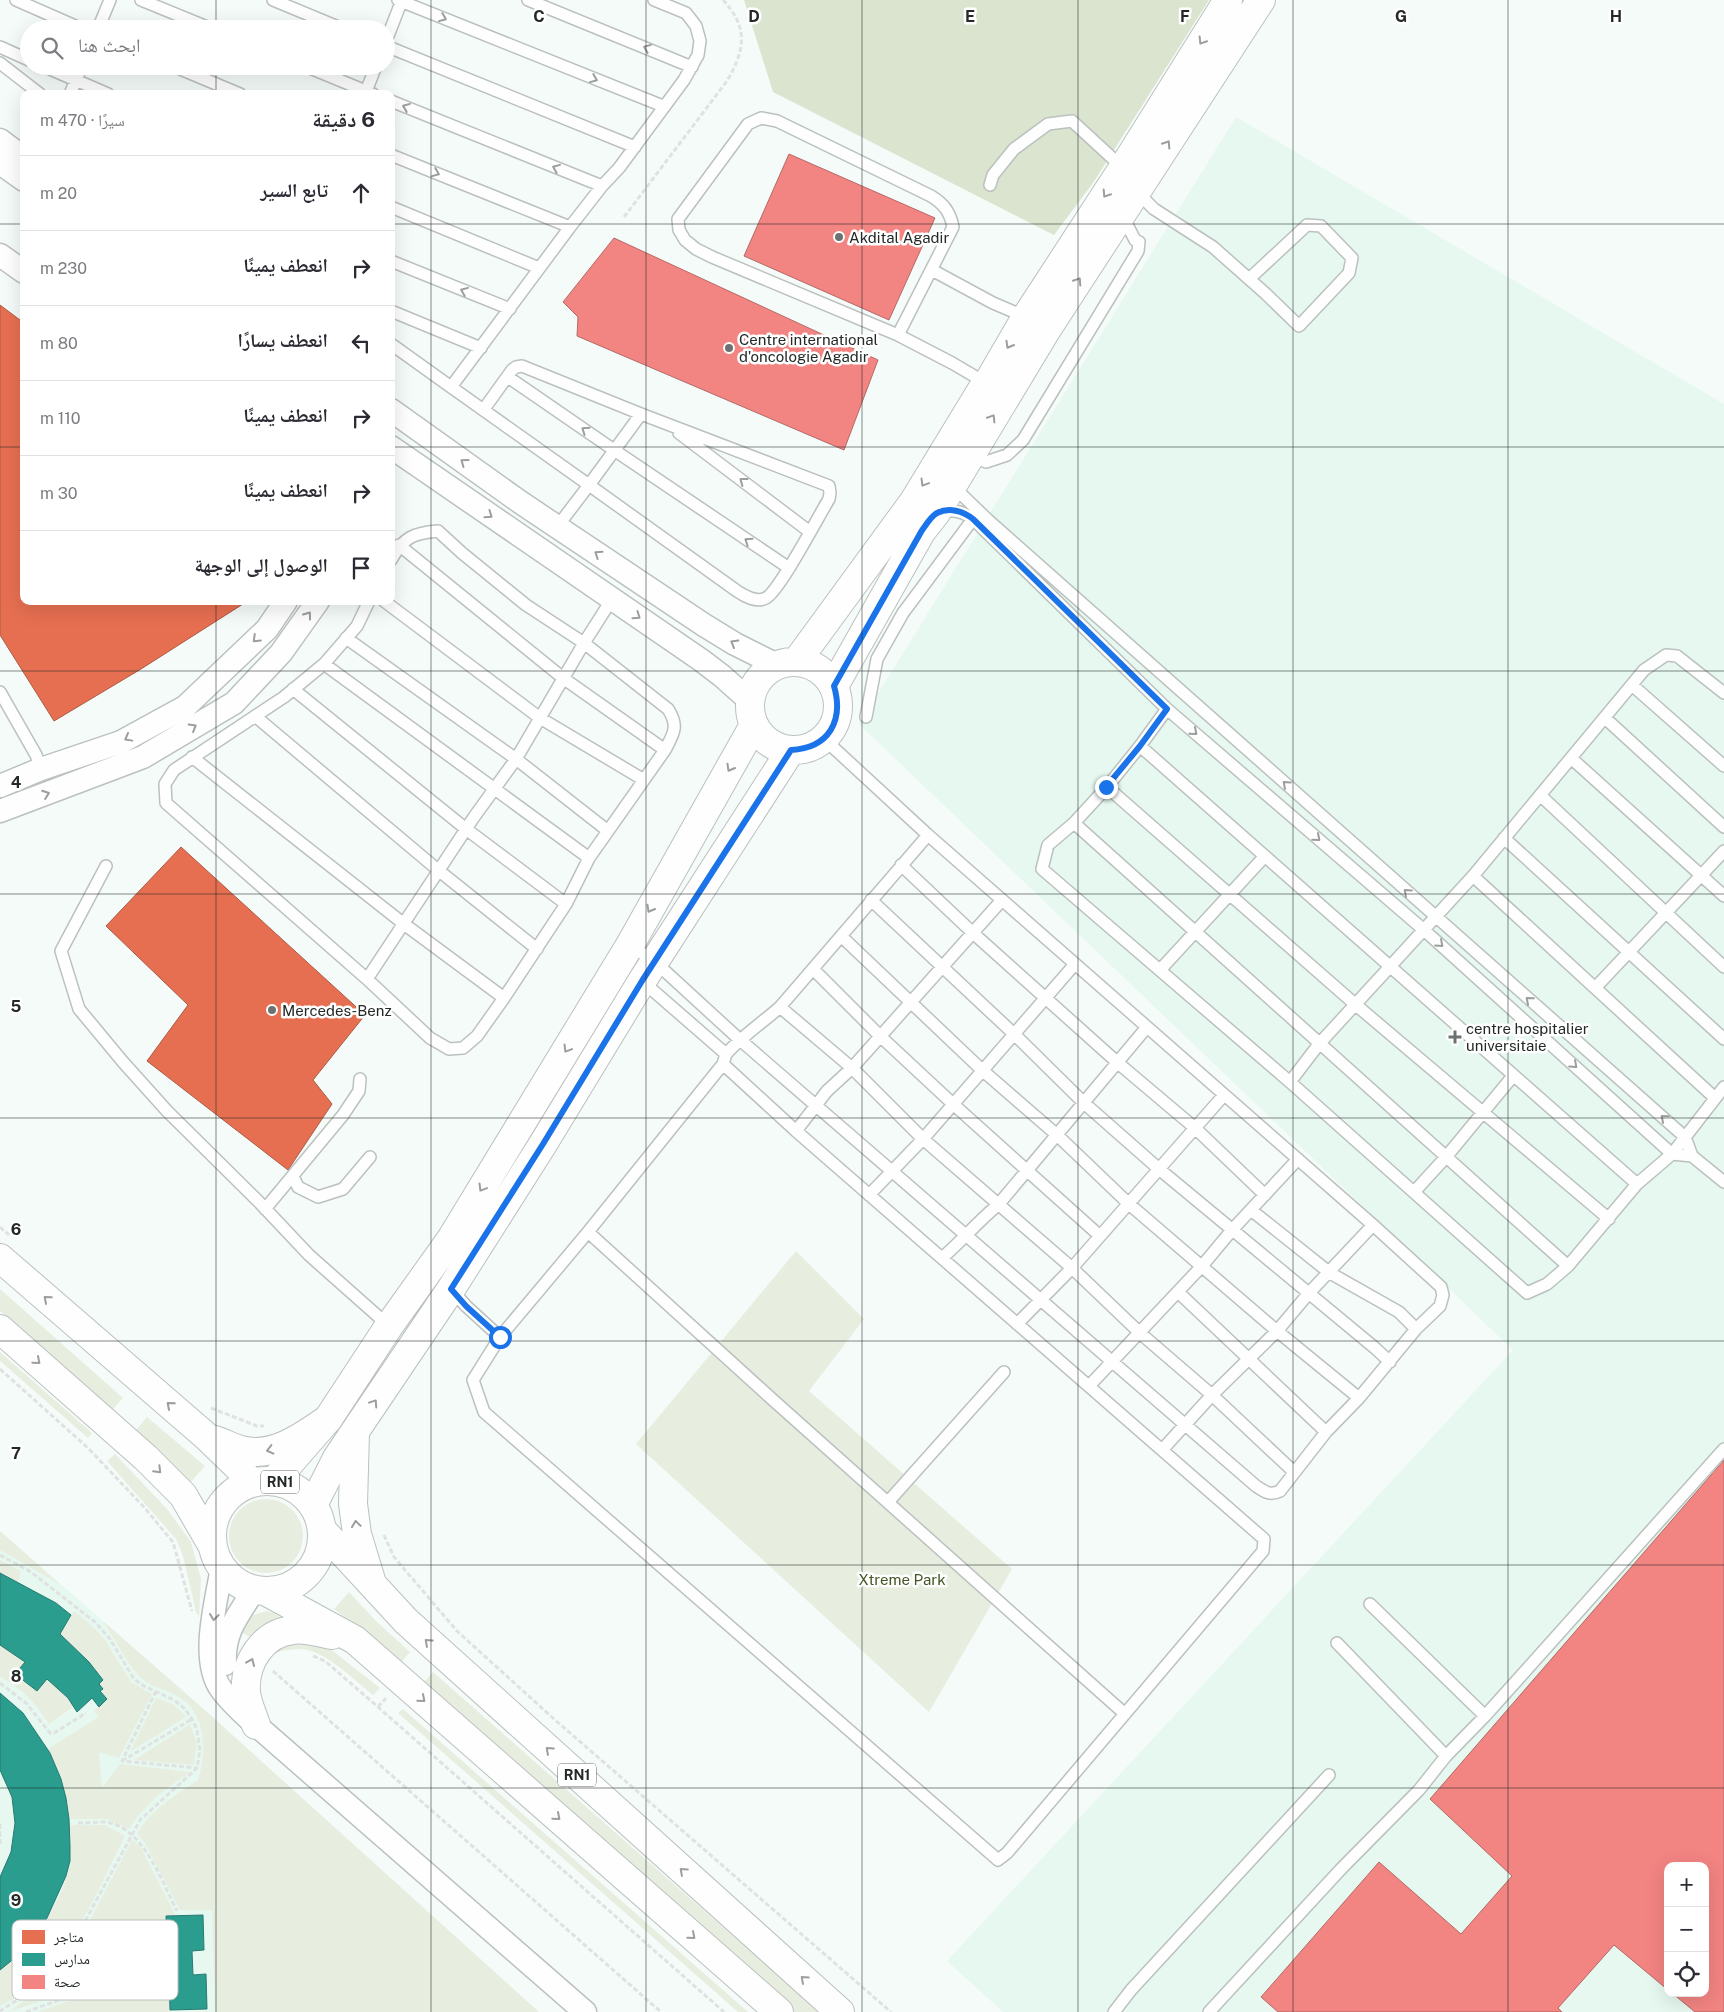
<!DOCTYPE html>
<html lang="ar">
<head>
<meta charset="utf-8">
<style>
  :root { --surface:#fff; --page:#f2f2f3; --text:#2b2b33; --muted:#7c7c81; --line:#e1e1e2 }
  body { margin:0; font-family:"Public Sans","Noto Naskh Arabic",sans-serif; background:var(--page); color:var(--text); direction:rtl }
  .controls { position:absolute; right:15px; bottom:15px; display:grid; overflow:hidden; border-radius:10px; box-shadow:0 5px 20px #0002 }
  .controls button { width:45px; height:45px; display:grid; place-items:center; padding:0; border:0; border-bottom:1px solid var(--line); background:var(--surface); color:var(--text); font:25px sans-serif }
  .stop { position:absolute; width:15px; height:15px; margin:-11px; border:4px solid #1a73e8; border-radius:50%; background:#fff }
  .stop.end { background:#1a73e8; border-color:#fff; box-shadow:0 1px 5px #0008 }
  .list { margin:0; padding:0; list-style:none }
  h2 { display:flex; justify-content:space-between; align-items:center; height:65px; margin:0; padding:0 20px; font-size:21px }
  h2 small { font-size:16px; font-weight:400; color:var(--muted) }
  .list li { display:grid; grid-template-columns:32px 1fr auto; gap:15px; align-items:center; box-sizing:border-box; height:75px; padding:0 20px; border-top:1px solid var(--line) }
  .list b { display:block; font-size:19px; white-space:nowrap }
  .list em { font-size:16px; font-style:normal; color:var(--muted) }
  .icon { flex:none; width:28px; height:28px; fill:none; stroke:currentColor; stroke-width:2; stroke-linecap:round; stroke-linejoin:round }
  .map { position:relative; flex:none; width:1724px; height:2012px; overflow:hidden; direction:ltr }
  .search { position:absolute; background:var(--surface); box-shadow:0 5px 20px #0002; left:20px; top:20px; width:375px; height:55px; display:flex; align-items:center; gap:12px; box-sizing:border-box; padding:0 18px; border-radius:28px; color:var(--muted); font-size:19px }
  .panel { position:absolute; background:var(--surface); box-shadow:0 5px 20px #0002; left:20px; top:90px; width:375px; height:515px; border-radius:10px; direction:rtl }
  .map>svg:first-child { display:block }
</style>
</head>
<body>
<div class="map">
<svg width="1724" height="2012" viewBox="0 0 1724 2012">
  <rect width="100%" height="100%" fill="#f5fbf8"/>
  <path fill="#e6f8f0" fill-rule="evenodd" d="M1236 117 1724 404V2012H1003L947 1961 1513 1350 859 724ZM1668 1866H1705V1993H1668Z
    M0 1531 207 1712 232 2012H0Z"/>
  <path fill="#e7eee0" d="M796 1251 864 1319 809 1391 1012 1569 929 1712 636 1444Z
    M0 1289 123 1398 112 1410 0 1311Z
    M0 1352 92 1433 88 1438 0 1361Z
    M147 1417 205 1466 190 1483 166 1458 136 1430Z
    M115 1454 167 1509 191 1542 201 1579 199 1616 196 1612 183 1556 176 1539 107 1461Z
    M229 1536a37 37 0 1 1 74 0a37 37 0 1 1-74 0Z
    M0 1531 61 1585 0 1550Z
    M0 1560 21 1571 18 1582 0 1573Z
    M349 1592 376 1621 410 1652 400 1664 364 1631 334 1609Z
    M74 1611 91 1625 104 1638 131 1682 152 1694 119 1758 99 1752 102 1788 120 1764 190 1772 158 1795 138 1816 129 1829 107 1819H69L61 1779 48 1749 99 1717 94 1711 107 1699 100 1691 103 1689 99 1684 103 1680 89 1662 60 1634Z
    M266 1611 274 1613 287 1623 256 1640 239 1631 251 1616Z
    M103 1621 207 1712 539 2012H215L212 1910H180L145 1843 137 1834C151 1809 175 1796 198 1780 206 1754 207 1717 182 1699 169 1690 152 1688 141 1678 130 1669 112 1634 103 1621Z
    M288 1638 329 1648 380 1688 373 1695C354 1680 325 1650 300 1649 288 1649 277 1653 265 1653Z
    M0 1645 25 1662 15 1674 37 1691 47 1679 68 1698 73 1707 49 1724C36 1704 21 1687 0 1677Z
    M433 1672 819 2012H795L423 1683Z
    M156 1698 173 1704 186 1717 130 1752Z
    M403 1709 748 2012H738L398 1713Z
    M190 1724 197 1743 194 1765 134 1760Z
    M69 1825H105L125 1836C96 1893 63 1979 0 2006V1970C31 1946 66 1900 70 1860 71 1848 69 1836 69 1825Z
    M132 1840 140 1846 176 1916H166L167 1934 74 1951Z
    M139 1951 140 1968 8 2012 41 1989 63 1965Z
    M164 1967V1976H169L170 2012H37Z"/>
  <path fill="#dae4cf" d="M744 0H1209L1093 183 1054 235 773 92Z"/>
  <path fill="#e76f51" stroke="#ac5a44" d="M0 305 24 323V601H245L243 604 141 669 54 721 0 635Z
    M181 847 365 1015 313 1080 332 1104 288 1170 147 1061 188 1005 106 926Z"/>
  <path fill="#2a9d8f" stroke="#287a70" d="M0 1573 56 1603 71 1615 60 1634 89 1662 103 1680 99 1684 103 1689 100 1691 107 1699 99 1707 92 1698 77 1712 68 1698 47 1679 37 1691 15 1674 25 1662 0 1645Z
    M0 1693 23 1713 50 1753 61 1779 66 1798 69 1819 70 1846V1861L66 1876 47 1918 32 1939 16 1957 0 1970V1877L11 1852 15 1823 12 1797 0 1770Z
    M203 1915 204 1950 192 1951 193 1975 206 1974 207 2009 170 2010 169 1976 176 1975 175 1951H167L166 1916Z"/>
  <path fill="#f28482" stroke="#b46966" d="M789 154 935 218 889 320 744 256Z
    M614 238 878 360 844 450 577 336 578 317 563 302Z
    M1724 1460V2012H1695L1672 1993H1705V1866H1668V1990L1614 1945 1558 2008 1562 2012H1278L1261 1997 1379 1862 1461 1934 1512 1876 1430 1799Z"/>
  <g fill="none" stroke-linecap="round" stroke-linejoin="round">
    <g stroke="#bbc1be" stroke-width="14">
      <path id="lane" d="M16 0 82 29
        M141 0 212 29
        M273 0 343 29
        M398 0 663 106
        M528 0 692 67
        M98 29 110 0
        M386 41 402 0
        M386 46 635 147
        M0 47 29 60
        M0 63 40 94
        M43 66 108 94
        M173 66 240 94
        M305 66 373 94
        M70 94 82 66
        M365 94 376 66
        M391 101 602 186
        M761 118 777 121 931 196C944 204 950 212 953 227L898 335 712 257 696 249 685 240 679 230 678 219 748 124Z
        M391 155 570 227
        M990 185 993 175 1014 149 1048 124 1072 121 1123 168
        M1136 191 1154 209 1213 247 1266 294 1299 326 1349 273 1352 258 1321 226 1307 225 1249 279
        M391 207 539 268
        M391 261 510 309
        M932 270 993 303 1026 317
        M391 311 481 348
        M898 335 952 363 986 383
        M391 344 451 387 570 227 602 186 619 168 684 80 698 55 700 41 696 26 686 13 654 0
        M508 377 614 450 789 568
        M451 387 589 485 557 527
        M484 409 512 370 516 367 522 366 641 414 829 486 830 493 829 499C818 517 780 590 766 598 757 603 744 596 737 591L589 485 641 414
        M679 433 810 532
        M970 454 986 462 1007 455 1023 440 1138 251 1139 242 1135 240 1122 215
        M954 485 961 494 988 520 1685 1137 1692 1156
        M940 512C953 509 963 511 973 519L1167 709 1424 930 1672 1154 1692 1156 1724 1182
        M399 545 563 678 665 750
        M369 601 357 626 324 664 284 697 174 770 165 784 166 803 367 979 430 1038 449 1049 463 1048 477 1036 504 998 566 904 589 858 665 750C674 733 679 726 668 709L584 643 526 605 462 553 438 531C413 533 404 537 391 560
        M384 601 540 718 644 780
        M346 638 516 759 608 831
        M324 664 589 858
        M1632 685 1724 766
        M293 689 466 829 566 904
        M0 692 36 755 41 769
        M1167 709 1140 746 1107 787 1074 823 1048 845 1042 869 1290 1082 1527 1293 1547 1284 1568 1266 1637 1184 1672 1154 1724 1087
        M255 716 438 870 537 949
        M866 717 877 659 903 613 973 519
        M1605 718 1724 827
        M1140 746 1637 1184
        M192 757 404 924 504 998
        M1571 758 1724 896
        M1107 787 1356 1005 1609 1219
        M1540 795 1724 967
        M1074 823 1568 1266
        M1504 838 1724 1039
        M901 865 973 933 1118 1063 1195 1128 1265 1195
        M106 866 61 951 79 1009 123 1062 167 1111 258 1201 309 1255 389 1326
        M1473 876 1715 1098
        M871 900 1014 1034 1084 1103 1159 1169 1375 1348 1390 1362
        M841 936 982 1070 1057 1135 1129 1204 1277 1331 1359 1398
        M630 945 655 962 739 1039 1256 1486C1265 1492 1270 1496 1280 1491L1326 1432 1359 1398 1416 1329 1440 1306 1443 1295 1441 1287 1373 1225 928 835 824 739
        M813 969 880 1036 953 1104 1100 1236
        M1160 970 1265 856
        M367 979 474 817 516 759 584 643 612 599
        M1595 988 1724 851
        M780 1007 852 1068 923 1139 1072 1268 1140 1333 1212 1395 1294 1472
        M726 1054C742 1036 762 1023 780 1007L928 835
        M1290 1082 1319 1044 1473 876 1644 670 1666 655 1677 656 1724 693
        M796 1131 827 1091 852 1068 1002 900
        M293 1176 298 1187 318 1197 343 1189 370 1157
        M1414 1192 1446 1157 1513 1076
        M869 1195 923 1139 1075 964
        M265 1209 343 1115 359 1091 360 1079
        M1251 1210 1330 1273 1399 1312 1416 1329
        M588 1232 773 1400 1125 1714
        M942 1258C962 1241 978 1221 998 1205L1147 1027
        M451 1289 466 1306 500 1337 588 1232 723 1064 726 1054 642 981
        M1178 1292 1326 1432
        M1017 1324 1072 1268 1224 1095
        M500 1337 473 1380 484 1412 998 1860 1007 1853 1263 1551 1264 1539 796 1131 723 1064
        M1089 1386 1202 1266 1232 1230 1298 1159
        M1162 1450 1212 1395 1277 1331 1309 1293 1373 1225
        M888 1502 1004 1372
        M1370 1604 1485 1716
        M1337 1643 1446 1756
        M1114 2012 1131 1990 1329 1775
        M1209 2012 1341 1869 1419 1790 1446 1756 1485 1716 1724 1449"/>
    </g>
    <g stroke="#bbc1be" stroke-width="25">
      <path id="street" d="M0 140 24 158
        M0 163 24 180
        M0 255 24 272
        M391 410 520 502 704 625 735 644 777 665
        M391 447 701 660 722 676 750 701
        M0 786 41 769 121 742 185 707 267 629 286 601
        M0 811 143 757 234 703 281 653 318 601
        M222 1568C216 1602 200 1660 221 1689 231 1703 244 1714 256 1725L585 2012
        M225 1664C223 1632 238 1616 254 1590"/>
    </g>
    <g stroke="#bbc1be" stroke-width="30">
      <path id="secondary" d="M797 661 914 501 984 386 987 384 1026 317 1123 168 1228 0
        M750 706a44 44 0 1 1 88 0a44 44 0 1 1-88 0Z
        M834 686 921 532 936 513 1047 329 1261 0
        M274 1481 328 1419 389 1326 451 1239 630 945 754 725
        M313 1505 337 1458 451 1289 543 1144 642 981 791 750"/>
    </g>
    <g stroke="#bbc1be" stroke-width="30">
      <path id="highway" d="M0 1258 207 1437 238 1467 251 1483
        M0 1329 146 1458 183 1495 212 1545
        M355 1432 353 1504 357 1534 371 1580
        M215 1440C224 1443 233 1448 241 1450 273 1459 303 1436 328 1419
        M212 1536a55 55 0 1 1 110 0a55 55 0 1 1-110 0Z
        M322 1530 406 1621 840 2012
        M267 1592 355 1640 779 2012
        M256 1725C253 1715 247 1703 246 1692 244 1662 263 1633 293 1630 306 1628 320 1633 332 1635"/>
    </g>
    <path stroke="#e0e2e1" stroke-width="3" stroke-dasharray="5 2.5" stroke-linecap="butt" d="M624 217 727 81C745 50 749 28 723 0
      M0 1227 9 1235
      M0 1369 88 1448 143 1506 173 1542 192 1611
      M211 1408 257 1426H264
      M384 1535 394 1557 457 1631 554 1719 891 2012
      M0 1555 31 1572 95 1622 110 1639 134 1679 144 1686 174 1700 185 1709 192 1719 197 1730 200 1750 197 1768 140 1820 65 1958 36 1988 0 2011
      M313 1656 325 1661 378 1707 724 2012
      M273 1671 661 2012
      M0 1683 27 1704 50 1733H54L86 1713
      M156 1691 122 1761 197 1768
      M378 1707 386 1698
      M122 1761 192 1719
      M78 1823C87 1823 96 1822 105 1822 143 1826 162 1882 177 1911
      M0 1824V1845
      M26 2012 153 1966V1942L65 1958"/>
    <use href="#lane" stroke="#fefefe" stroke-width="11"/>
    <use href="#street" stroke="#fefefe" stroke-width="22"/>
    <use href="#secondary" stroke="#fefefe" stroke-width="28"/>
    <use href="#highway" stroke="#fefefe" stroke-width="28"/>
  </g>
  <defs><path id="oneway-chevron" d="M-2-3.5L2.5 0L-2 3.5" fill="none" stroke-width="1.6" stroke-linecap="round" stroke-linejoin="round" transform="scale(1.25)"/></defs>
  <g stroke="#9b9e9d">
    <use href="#oneway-chevron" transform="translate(443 18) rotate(22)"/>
    <use href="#oneway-chevron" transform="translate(1202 41) rotate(122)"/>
    <use href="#oneway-chevron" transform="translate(647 48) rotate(-158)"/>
    <use href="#oneway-chevron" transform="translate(594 79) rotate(22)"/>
    <use href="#oneway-chevron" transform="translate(406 107) rotate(-158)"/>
    <use href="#oneway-chevron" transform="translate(1167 144) rotate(-57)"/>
    <use href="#oneway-chevron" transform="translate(556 168) rotate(-158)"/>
    <use href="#oneway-chevron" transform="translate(436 173) rotate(22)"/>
    <use href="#oneway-chevron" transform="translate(1106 194) rotate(123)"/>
    <use href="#oneway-chevron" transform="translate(1078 281) rotate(-57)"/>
    <use href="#oneway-chevron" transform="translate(464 291) rotate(-158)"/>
    <use href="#oneway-chevron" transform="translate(1009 345) rotate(120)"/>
    <use href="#oneway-chevron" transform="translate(992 418) rotate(-58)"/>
    <use href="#oneway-chevron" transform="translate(585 430) rotate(-145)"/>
    <use href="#oneway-chevron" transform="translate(464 462) rotate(-144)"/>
    <use href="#oneway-chevron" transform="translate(743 481) rotate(-143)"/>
    <use href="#oneway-chevron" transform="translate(924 483) rotate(121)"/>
    <use href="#oneway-chevron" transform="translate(489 515) rotate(35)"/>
    <use href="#oneway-chevron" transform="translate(748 541) rotate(-146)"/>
    <use href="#oneway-chevron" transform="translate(598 554) rotate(-146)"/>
    <use href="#oneway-chevron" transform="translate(308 615) rotate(-54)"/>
    <use href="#oneway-chevron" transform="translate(637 616) rotate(35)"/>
    <use href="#oneway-chevron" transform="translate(256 639) rotate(136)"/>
    <use href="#oneway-chevron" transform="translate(734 643) rotate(-150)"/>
    <use href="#oneway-chevron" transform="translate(193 727) rotate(-31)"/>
    <use href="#oneway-chevron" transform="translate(1194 732) rotate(41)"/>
    <use href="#oneway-chevron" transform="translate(128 738) rotate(151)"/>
    <use href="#oneway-chevron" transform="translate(730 768) rotate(120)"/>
    <use href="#oneway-chevron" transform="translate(1286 784) rotate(-138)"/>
    <use href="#oneway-chevron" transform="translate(46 794) rotate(-20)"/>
    <use href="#oneway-chevron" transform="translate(1317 838) rotate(41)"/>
    <use href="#oneway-chevron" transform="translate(1407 892) rotate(-138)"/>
    <use href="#oneway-chevron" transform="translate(650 909) rotate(120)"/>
    <use href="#oneway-chevron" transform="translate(1440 944) rotate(42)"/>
    <use href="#oneway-chevron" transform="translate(1529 1000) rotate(-139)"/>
    <use href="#oneway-chevron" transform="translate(567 1049) rotate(121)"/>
    <use href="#oneway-chevron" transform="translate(1574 1065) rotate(42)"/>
    <use href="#oneway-chevron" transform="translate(1664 1118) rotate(-139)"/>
    <use href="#oneway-chevron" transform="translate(482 1188) rotate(121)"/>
    <use href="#oneway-chevron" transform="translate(47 1299) rotate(-139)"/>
    <use href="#oneway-chevron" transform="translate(37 1361) rotate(41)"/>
    <use href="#oneway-chevron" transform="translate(374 1403) rotate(-56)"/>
    <use href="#oneway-chevron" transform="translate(170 1405) rotate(-139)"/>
    <use href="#oneway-chevron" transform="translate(270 1450) rotate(166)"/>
    <use href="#oneway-chevron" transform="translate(158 1470) rotate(45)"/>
    <use href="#oneway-chevron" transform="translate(356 1524) rotate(-98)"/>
    <use href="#oneway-chevron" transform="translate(214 1617) rotate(97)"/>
    <use href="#oneway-chevron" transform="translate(428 1642) rotate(-138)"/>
    <use href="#oneway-chevron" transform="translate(251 1662) rotate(-67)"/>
    <use href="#oneway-chevron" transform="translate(422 1699) rotate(41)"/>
    <use href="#oneway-chevron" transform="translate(549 1750) rotate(-138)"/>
    <use href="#oneway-chevron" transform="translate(557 1817) rotate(41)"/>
    <use href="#oneway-chevron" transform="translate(683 1871) rotate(-138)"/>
    <use href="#oneway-chevron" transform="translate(692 1936) rotate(41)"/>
    <use href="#oneway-chevron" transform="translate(804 1979) rotate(-138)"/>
  </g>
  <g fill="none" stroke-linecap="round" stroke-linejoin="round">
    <path stroke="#1a73e8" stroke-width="6" d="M500 1337 466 1306 451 1289 543 1144 642 981 791 750C829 748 844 721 834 686L921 532C925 526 931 516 937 513 949 507 963 511 973 519L1167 709 1140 746 1106 787"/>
  </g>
  <path fill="none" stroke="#222926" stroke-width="1" stroke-opacity="0.55" d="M216 0V29M431 0V2012M646 0V2012M862 0V2012M1078 0V2012M1293 0V2012M1508 0V2012M216 66V94M0 224H24M391 224H1724M0 447H24M391 447H1724M216 601V2012M0 671H1724M0 894H1724M0 1118H1724M0 1341H1724M0 1565H1724M0 1788H1724"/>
  <g fill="#6c7270" stroke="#fff" stroke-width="2">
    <circle cx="839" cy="237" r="5"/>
    <circle cx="729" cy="348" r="5"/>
    <circle cx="272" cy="1010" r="5"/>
    <path d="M1452.5 1029.5h5v5h5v5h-5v5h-5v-5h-5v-5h5z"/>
  </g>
  <g text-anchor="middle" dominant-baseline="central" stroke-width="5" stroke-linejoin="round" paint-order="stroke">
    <g fill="#fff" stroke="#646967" stroke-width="1">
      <rect x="261" y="1470.5" width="38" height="23" rx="4"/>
      <rect x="558" y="1763.5" width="38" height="23" rx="4"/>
    </g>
    <g font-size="14" font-weight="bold" fill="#222926">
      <text x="280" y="1482">RN1</text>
      <text x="577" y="1775">RN1</text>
    </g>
    <g font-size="15" fill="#222926" stroke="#fff" text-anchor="start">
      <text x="849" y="237">Akdital Agadir</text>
      <text x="739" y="339">Centre international<tspan x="739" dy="17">d'oncologie Agadir</tspan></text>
      <text x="282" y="1010">Mercedes-Benz</text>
      <text x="1466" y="1028">centre hospitalier<tspan x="1466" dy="17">universitaie</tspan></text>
    </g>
    <g font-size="15" fill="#455623" stroke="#fff">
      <text x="902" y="1579">Xtreme Park</text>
    </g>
  </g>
  <rect x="12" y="1920" width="166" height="80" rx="8" fill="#fff" stroke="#bdbfbe" stroke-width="1"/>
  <rect x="22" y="1930" width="23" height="14" fill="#e76f51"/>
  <rect x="22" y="1953" width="23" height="13" fill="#2a9d8f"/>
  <rect x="22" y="1975" width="23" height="14" fill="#f28482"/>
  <g font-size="14" fill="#222926">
    <text x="54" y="1942">متاجر</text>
    <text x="54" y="1964">مدارس</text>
    <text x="54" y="1987">صحة</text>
  </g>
  <g font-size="16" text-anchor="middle" font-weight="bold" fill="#222926" stroke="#fff" stroke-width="5" stroke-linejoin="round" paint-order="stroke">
    <text x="539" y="22">C</text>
    <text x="754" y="22">D</text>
    <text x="970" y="22">E</text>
    <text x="1185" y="22">F</text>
    <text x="1401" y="22">G</text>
    <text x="1616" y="22">H</text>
    <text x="16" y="788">4</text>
    <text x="16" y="1012">5</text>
    <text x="16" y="1235">6</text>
    <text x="16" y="1459">7</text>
    <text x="16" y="1682">8</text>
    <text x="16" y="1906">9</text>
  </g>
</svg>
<div class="controls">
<button>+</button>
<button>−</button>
<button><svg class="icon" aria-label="locate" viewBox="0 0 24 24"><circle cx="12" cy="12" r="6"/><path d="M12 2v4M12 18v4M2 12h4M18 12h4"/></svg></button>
</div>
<div class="stop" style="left:500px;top:1337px"></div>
<div class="stop end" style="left:1106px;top:787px"></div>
<div class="search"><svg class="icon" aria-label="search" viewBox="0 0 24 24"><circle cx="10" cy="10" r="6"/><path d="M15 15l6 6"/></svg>ابحث هنا</div>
<section class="panel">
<h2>6 دقيقة<small>سيرًا · 470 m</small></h2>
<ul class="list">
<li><svg class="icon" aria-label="ahead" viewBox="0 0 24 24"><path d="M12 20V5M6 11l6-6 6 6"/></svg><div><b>تابع السير</b></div><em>20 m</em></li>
<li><svg class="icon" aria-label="right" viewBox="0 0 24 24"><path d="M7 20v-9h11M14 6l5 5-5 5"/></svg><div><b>انعطف يمينًا</b></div><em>230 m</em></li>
<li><svg class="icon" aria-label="left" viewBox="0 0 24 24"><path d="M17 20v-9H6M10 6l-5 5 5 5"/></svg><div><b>انعطف يسارًا</b></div><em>80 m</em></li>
<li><svg class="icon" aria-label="right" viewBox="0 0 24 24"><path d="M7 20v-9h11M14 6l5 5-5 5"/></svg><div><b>انعطف يمينًا</b></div><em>110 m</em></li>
<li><svg class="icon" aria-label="right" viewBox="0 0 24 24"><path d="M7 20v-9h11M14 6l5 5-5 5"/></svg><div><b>انعطف يمينًا</b></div><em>30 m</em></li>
<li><svg class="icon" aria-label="arrive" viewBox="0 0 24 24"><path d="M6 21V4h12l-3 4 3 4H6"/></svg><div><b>الوصول إلى الوجهة</b></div></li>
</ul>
</section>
</div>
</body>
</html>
